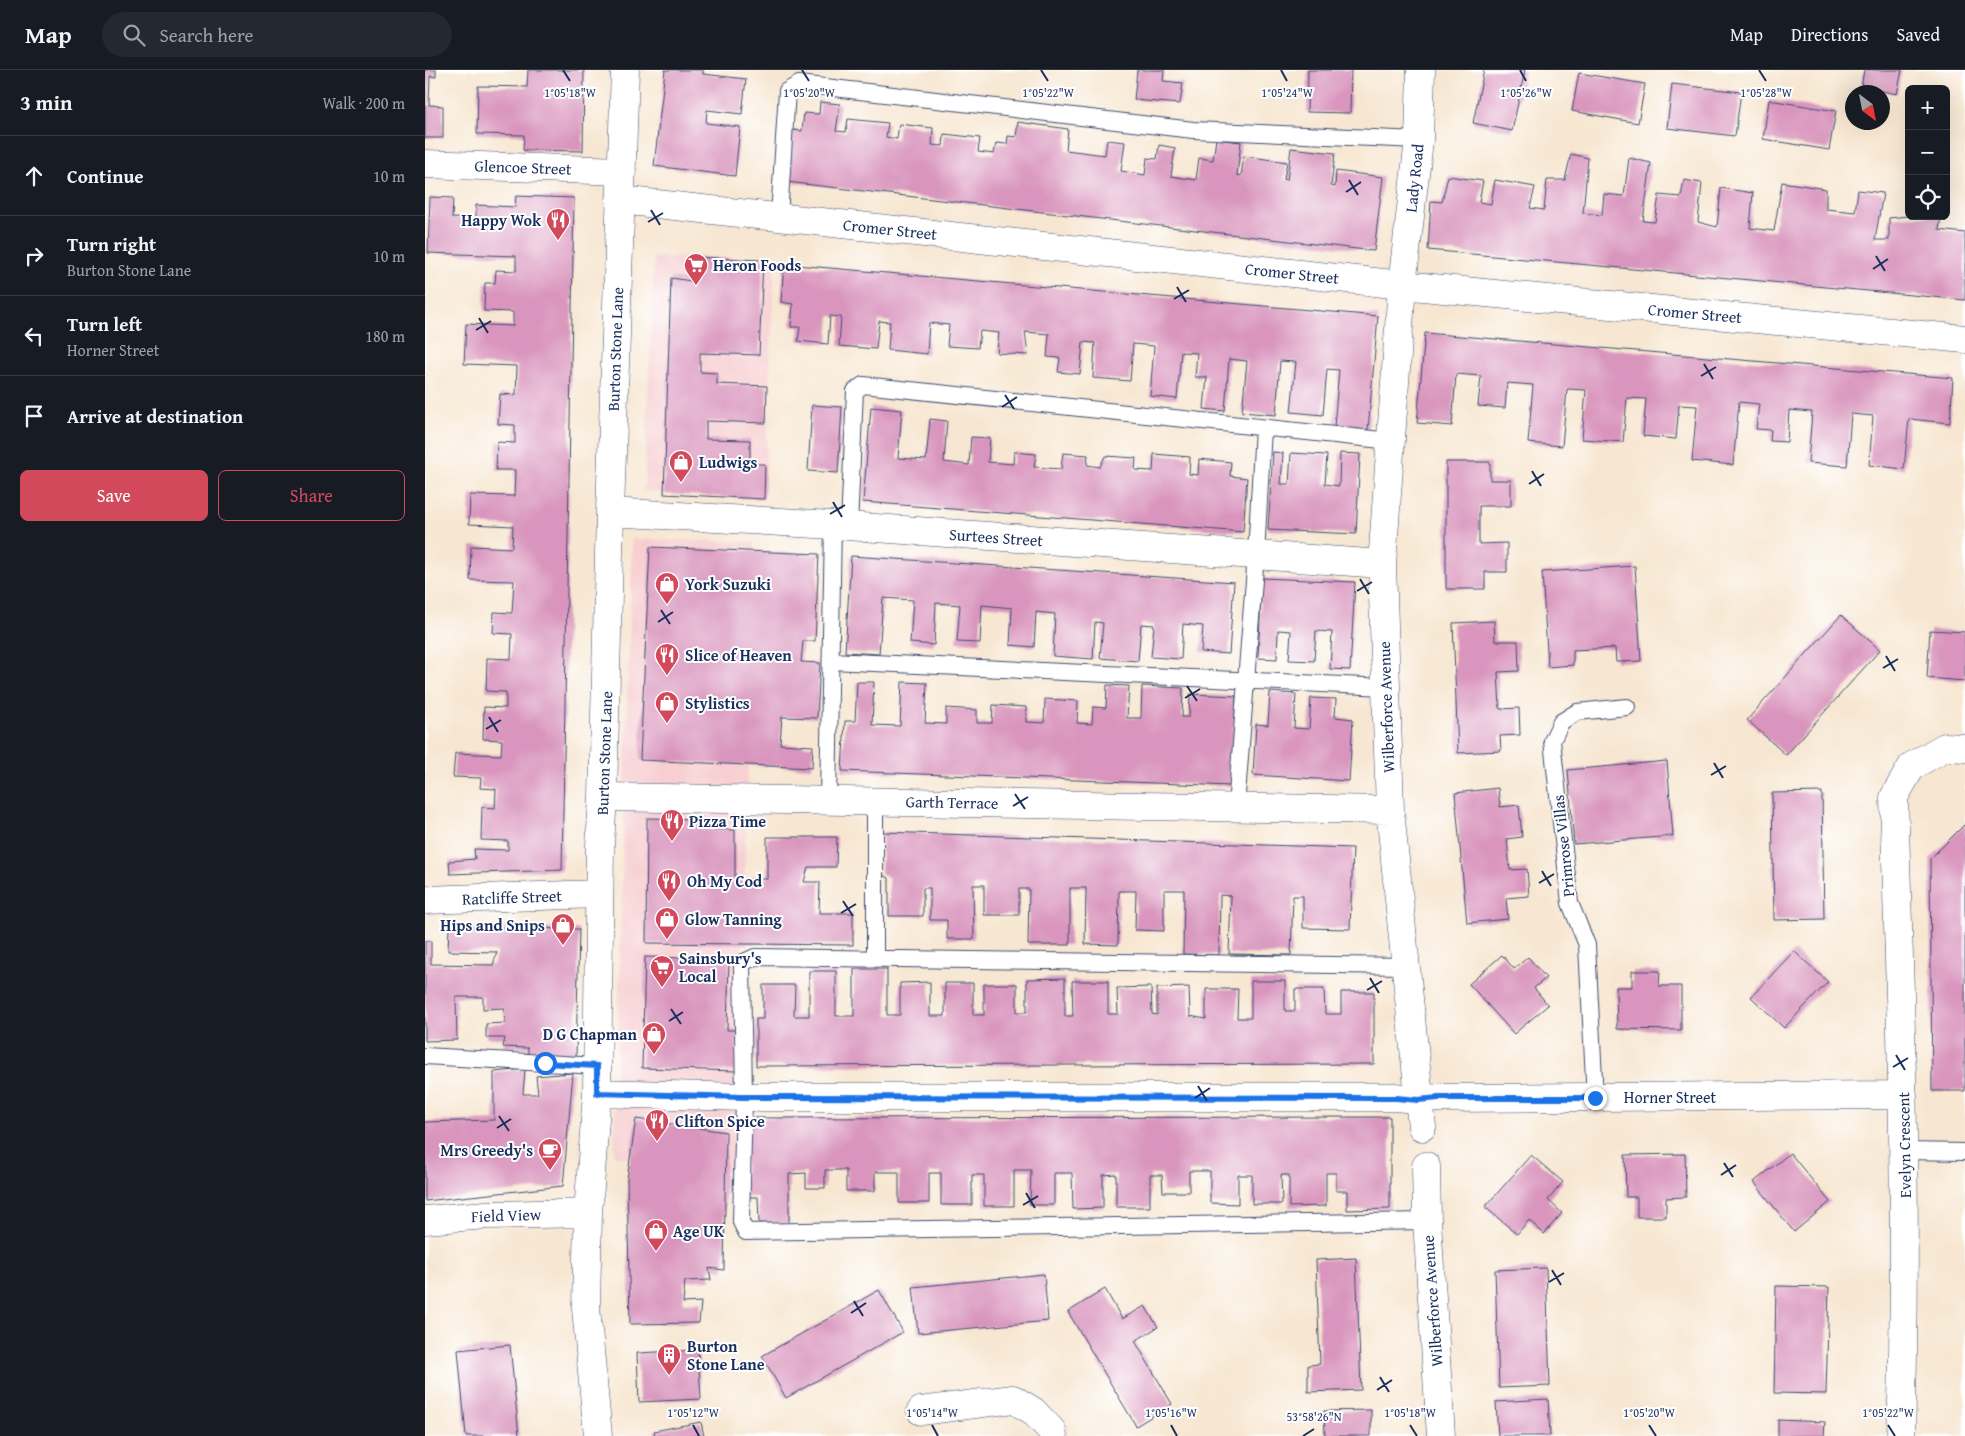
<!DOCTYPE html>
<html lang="en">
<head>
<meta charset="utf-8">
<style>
  :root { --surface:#171b24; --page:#242831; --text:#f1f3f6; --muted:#9ea1a6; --line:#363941; --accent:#d1495b }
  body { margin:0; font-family:"Gentium Book Plus",serif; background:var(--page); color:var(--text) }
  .controls { position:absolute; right:15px; top:15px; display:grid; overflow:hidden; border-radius:8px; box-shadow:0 5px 20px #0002 }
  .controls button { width:45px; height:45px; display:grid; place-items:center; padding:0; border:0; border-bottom:1px solid var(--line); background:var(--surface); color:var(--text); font:25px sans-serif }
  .compass { position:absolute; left:1420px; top:15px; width:45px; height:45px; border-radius:50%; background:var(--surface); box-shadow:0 5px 20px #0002; rotate:148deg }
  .stop { position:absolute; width:15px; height:15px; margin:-11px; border:4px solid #1a73e8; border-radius:50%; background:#fff }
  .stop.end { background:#1a73e8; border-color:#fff; box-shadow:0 1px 5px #0008 }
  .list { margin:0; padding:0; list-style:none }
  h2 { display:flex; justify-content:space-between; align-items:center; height:65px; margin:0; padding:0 20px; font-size:21px }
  h2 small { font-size:16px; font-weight:400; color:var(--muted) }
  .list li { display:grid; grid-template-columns:32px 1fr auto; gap:15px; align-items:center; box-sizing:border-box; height:80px; padding:0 20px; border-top:1px solid var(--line) }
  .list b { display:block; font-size:19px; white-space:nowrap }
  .list p { margin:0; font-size:16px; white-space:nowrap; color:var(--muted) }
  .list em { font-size:16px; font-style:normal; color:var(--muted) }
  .actions { display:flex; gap:10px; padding:15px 20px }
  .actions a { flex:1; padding:11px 0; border:1px solid var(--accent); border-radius:8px; text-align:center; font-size:18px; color:var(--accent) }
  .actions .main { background:var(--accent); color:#fff }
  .icon { flex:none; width:28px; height:28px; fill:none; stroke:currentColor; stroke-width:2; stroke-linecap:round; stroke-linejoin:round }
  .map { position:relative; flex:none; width:1540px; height:1366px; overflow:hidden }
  header { display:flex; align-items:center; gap:30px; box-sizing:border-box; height:70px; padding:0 25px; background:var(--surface); border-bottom:1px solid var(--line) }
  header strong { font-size:24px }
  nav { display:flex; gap:28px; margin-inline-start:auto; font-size:18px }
  .search { width:350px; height:45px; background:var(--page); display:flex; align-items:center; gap:12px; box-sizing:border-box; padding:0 18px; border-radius:28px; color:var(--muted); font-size:19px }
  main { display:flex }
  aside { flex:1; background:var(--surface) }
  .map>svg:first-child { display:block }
</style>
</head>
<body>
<header>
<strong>Map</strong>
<div class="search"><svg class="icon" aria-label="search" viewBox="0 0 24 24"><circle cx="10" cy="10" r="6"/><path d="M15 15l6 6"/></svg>Search here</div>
<nav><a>Map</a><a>Directions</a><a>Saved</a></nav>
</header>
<main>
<aside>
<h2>3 min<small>Walk · 200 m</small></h2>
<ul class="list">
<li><svg class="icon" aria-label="ahead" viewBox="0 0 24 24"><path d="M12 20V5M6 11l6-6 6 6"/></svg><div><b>Continue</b></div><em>10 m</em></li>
<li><svg class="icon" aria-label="right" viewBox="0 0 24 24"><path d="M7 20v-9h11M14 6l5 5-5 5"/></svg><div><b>Turn right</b><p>Burton Stone Lane</p></div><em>10 m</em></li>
<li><svg class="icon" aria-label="left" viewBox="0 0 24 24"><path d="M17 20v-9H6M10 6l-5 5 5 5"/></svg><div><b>Turn left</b><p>Horner Street</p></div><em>180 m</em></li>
<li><svg class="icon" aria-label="arrive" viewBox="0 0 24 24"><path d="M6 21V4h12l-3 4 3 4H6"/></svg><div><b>Arrive at destination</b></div></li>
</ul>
<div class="actions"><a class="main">Save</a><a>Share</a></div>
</aside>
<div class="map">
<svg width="1540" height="1366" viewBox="0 0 1540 1366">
  <rect width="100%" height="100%" fill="#fff"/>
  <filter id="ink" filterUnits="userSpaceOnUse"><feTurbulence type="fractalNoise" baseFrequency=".02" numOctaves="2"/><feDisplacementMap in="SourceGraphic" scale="10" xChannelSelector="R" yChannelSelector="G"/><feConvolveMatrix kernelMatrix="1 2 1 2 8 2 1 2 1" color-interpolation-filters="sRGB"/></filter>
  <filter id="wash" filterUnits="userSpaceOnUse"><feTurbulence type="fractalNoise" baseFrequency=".0096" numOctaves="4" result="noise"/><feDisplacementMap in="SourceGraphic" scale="20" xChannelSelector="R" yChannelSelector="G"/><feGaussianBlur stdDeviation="1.12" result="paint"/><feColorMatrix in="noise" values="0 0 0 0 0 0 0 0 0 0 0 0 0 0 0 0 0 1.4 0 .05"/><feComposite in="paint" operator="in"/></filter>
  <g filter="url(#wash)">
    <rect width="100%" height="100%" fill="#f7e7d2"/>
    <path fill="#f7cfd1" d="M229 187 350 189 339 429 219 421Z
      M207 469 329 472 311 1103 189 1086Z"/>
    <g id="blocks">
      <path fill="#d995bd" d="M0 0H11V7L5 6 4 35 18 36V68H0Z
        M103 0H159L158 81 98 80 99 65 52 64 53 16 102 17Z
        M240 0H278V4L321 9 317 44 282 40 281 53 315 57 310 106 229 96Z
        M712 0H739L738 11 758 13 755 34 709 30Z
        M883 0H926L925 43 882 42Z
        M1059 0H1100L1087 61 1048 53Z
        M1439 0H1477L1472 24 1436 17Z
        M1154 3 1220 14 1213 53 1147 41Z
        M1247 14 1316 22 1310 66 1242 58Z
        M1344 30 1411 41 1404 80 1338 69Z
        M395 32 415 34 411 61 421 62 423 49 463 53 461 67 472 69 474 54 508 58 507 75 518 76 519 64 555 68 553 82 569 84 571 73 582 74 583 66 591 67 593 52 643 59 641 80 680 85 682 70 700 72 696 101 720 105 722 88 732 89 734 75 750 78 746 106 771 110 774 88 788 90 791 69 816 72 812 105 816 106 819 86 862 92 859 109 862 110 866 78 910 83 906 116 910 117 911 101 958 107 949 181 362 112 368 60 377 61 379 43 394 44Z
        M1146 84 1163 88 1158 143 1177 145 1179 124 1199 126 1204 88 1226 93 1218 151 1230 152 1234 125 1256 127 1259 110 1277 113 1273 152 1292 157 1296 118 1328 123 1325 158 1349 161 1357 112 1401 119V139L1430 142 1433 120 1458 123 1450 170H1464V148L1483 146H1516L1514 160 1540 163V230L1003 180 1006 131 1017 132 1023 106 1058 111 1054 132 1066 134 1070 110 1110 117 1105 138 1119 140 1122 110H1140Z
        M91 126 149 128 137 800 25 804 24 791 50 789 49 779 83 780V771L56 770 57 737 70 738 71 719 55 718 56 708 28 707 30 683 76 685 77 670 58 669 59 637 81 638V622L61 621 62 588 86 589 87 564 68 563 69 542 87 543 89 511 45 510 46 476 87 478 88 456 44 454 45 425 89 426 90 400H71L72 372 90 373V355L73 354 75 324 91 325 92 296 39 294 41 254 88 256V242L59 241 60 213H70L71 200 91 201V186L3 183 5 127 28 128 27 148 51 149V135L90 137Z
        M267 187 338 190 334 285 275 283V302L292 303V314L342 316 341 353 281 351V369L325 370V394H340L339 429 239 424 246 208 266 211Z
        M359 194 953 246 943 360 909 357 914 300 902 299 898 345 866 342 871 292 855 291 851 345 817 342 822 291 804 289 800 341 779 339 782 307H770L772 283 756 282 752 329 725 326 729 276 708 274 705 311 668 308 670 273 658 272 655 304 633 302 635 288 622 287 624 264 600 262 603 285 572 283 574 263 555 261 553 278 522 276 524 255 504 253 502 284 463 280 465 252 454 251 451 279 414 276 416 247 405 246 403 274 373 271 375 257H366L368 234 356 232Z
        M1000 263 1528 308 1525 353 1484 349 1479 399 1444 395 1448 346 1426 344 1422 396 1383 393 1387 342 1364 340 1362 372 1345 371 1346 360 1331 359 1334 334 1314 332 1308 395 1267 391 1272 336 1254 335 1251 369 1218 366 1221 329 1202 328 1198 372 1157 369 1161 320 1142 319 1137 376 1103 373 1108 315 1082 313 1080 338 1053 336 1056 306 1031 304 1027 356 992 353Z
        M387 335 417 337 413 403 383 401Z
        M446 337 477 340 473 388 501 390 505 349 522 351 519 392 544 395 546 367 565 368 563 392 588 394 589 382 611 384 609 397 636 399 638 383 663 385 662 395 675 397 680 386 711 388 710 400 728 401 729 384 765 387 764 404 773 405 774 389 806 392 805 406 822 408 818 462 438 432Z
        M848 382 858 383 856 414H864L866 383 902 385 900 414 914 416 915 383 935 384 931 464 843 460Z
        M1021 392H1065V410H1086V436H1054V474L1082 473V502H1060V519H1021Z
        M225 477 394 484 390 571H378L376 592 395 593 392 648 357 647 355 674 388 676 387 698 215 690Z
        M426 486 809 512 804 584 776 582 778 556 758 554 756 589 726 587 729 555 716 554 713 591 675 588 678 553 670 552 668 589 628 586 630 544 611 542 609 577 585 575 587 538 557 535 555 573 532 572 535 535 511 533 509 575 485 573 488 530 458 528 454 584 420 582Z
        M1210 496 1216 591 1191 592 1190 578 1148 580V595L1123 597 1117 502Z
        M837 508 930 512 925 600 905 599 907 562 891 561 889 591 864 590 866 561 853 560 852 589 833 588Z
        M1416 545 1455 580 1361 685 1322 650Z
        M1069 551 1070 571H1093L1094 601 1073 602 1075 639 1094 638 1095 665 1075 666 1076 681 1033 683 1028 553Z
        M1505 560 1540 562V611L1502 608Z
        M432 612H449L447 655 475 656 477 612 502 613 500 653 521 654V638L552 640V653H567L568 635 601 637V652L619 653 620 629 653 631 652 653 667 654 668 637 681 638 682 615 704 616 702 648H716L717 616 758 618 757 647H764L765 624 811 626 807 716 417 701 420 651H430Z
        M845 622 871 624 869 658 884 659 886 628 911 629 910 647 928 649 924 711 828 705 831 654 843 655Z
        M1242 691 1248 766 1149 774 1143 700Z
        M1073 718 1075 737 1094 735 1097 767 1082 769 1085 800 1102 799 1104 826 1081 828 1083 849 1042 853 1030 723Z
        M1397 722 1399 849 1349 850 1347 723Z
        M222 748 275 749V759L310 760V809H342V767H412L411 797H383L379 812H395L394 843H428V875L221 873Z
        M1540 754V1021H1507L1505 789Z
        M458 762 928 778 925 859 878 858V826H868L866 885 804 884 806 826 795 825 794 885 758 884 759 820H739V861L710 860 711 821H694L693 875 660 874 661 818H645V875H603L604 819H594V845H559V815H548L549 869H522V850H505V818H498V846H464V808L456 804Z
        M24 857 154 859 151 988 103 987V978L78 977 80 968H61V954L80 953 79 938 58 939V927H31L32 970 0 971V871H6V894L68 895 72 882 23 881Z
        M1369 881 1403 912 1359 958 1326 927Z
        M1077 885 1089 899 1103 887 1121 908 1109 918 1123 935 1089 964 1044 914Z
        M220 887 304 889 302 960H312L311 1001 217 998Z
        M429 899H462V945H475V913L505 912V946H520V913H548V945H559V914H592V942H602V909L640 908V946H648L647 911H683V944H693L692 918 726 917 727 944 732 945V918L764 917 765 946 781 949V919H813L812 948H826V911H860V941H870V919H899L900 944H916V922H949V994L331 996V949H338V915H370L369 946H384V901H411V946H429Z
        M1207 901H1235L1234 916H1256V960L1192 959 1191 917H1207Z
        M100 999 98 1024H113L111 1006 148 1003 138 1116 0 1131V1052L69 1050V1002Z
        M965 1047V1139L922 1140V1121H911V1103H901V1136L864 1137V1105H856L857 1134H827V1105H813V1134L785 1133V1101H764V1122H738L737 1105H725V1137H691V1104L678 1105V1138L648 1139 647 1103H629V1135H605L606 1100H589V1136H559V1105H547V1135H516V1103H504V1133H474V1102H450V1121H421V1100H400V1118H381V1103L364 1104V1154L334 1153 333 1127H320L321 1048Z
        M211 1049 301 1062 299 1200 284 1198 286 1210 260 1211 258 1233 276 1232 274 1253 205 1254 202 1109Z
        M1365 1083 1405 1132 1369 1162 1329 1112Z
        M1260 1084 1261 1127 1241 1128V1147H1212V1127H1201L1200 1085Z
        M1106 1085 1138 1112 1123 1130 1137 1143 1119 1164 1104 1150 1092 1164 1060 1137Z
        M931 1188 936 1320 883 1322V1295L895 1294 891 1190Z
        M1121 1198 1125 1316 1074 1318 1070 1200Z
        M619 1204 623 1251 493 1263 488 1217Z
        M1351 1216 1404 1217 1401 1324 1349 1323Z
        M680 1219 697 1249 720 1236 733 1257 710 1271 747 1334 711 1356 643 1242Z
        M454 1220 478 1262 361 1328 337 1286Z
        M85 1275 94 1366H41L33 1280Z
        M273 1280 276 1329 214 1332 212 1283Z
        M1123 1329 1125 1366H1073L1071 1332Z
        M946 1340V1366H900L899 1341Z
        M1353 1350 1400 1352 1399 1366H1353Z
        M276 1352 279 1366H230L229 1361Z"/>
    </g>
  </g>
  <g filter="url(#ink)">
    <use href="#blocks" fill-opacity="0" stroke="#3c4b6f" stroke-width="1"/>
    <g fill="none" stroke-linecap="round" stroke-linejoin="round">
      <g stroke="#3c4b6f" stroke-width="18">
        <path id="service" d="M354 147 362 21 374 14 768 60 994 70
          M424 456 430 321 438 315 966 371
          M406 591 960 617
          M403 730 408 455
          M811 737 831 485 838 358
          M450 889V730
          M981 896 330 887 317 893 319 1027 316 1152 321 1162 1002 1151
          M0 986 172 996
          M1170 1028 1162 875 1145 833 1127 671 1136 652 1152 642 1202 637
          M1479 1081 1540 1082"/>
      </g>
      <g stroke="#3c4b6f" stroke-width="29">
        <path id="minor" d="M996 0 994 70 977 215 957 494 965 740 997 1057
          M0 94 197 101
          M195 130 977 215 1540 269
          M185 442 408 455 957 494
          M178 727 965 740
          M0 830 174 824
          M172 1023 319 1027H971L993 1030 1014 1028 1478 1025
          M1001 1096 1002 1151 1016 1366
          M0 1150 61 1145 163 1143
          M496 1341 588 1329 608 1341 627 1361 628 1366
          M173 1366 161 1238 163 1143 172 1023 175 776 178 727 185 442 200 0
          M1476 1366C1483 1153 1476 940 1469 727L1487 696 1520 677 1540 678"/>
      </g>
      <use href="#service" stroke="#fff" stroke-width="16"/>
      <use href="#minor" stroke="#fff" stroke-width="28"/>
    </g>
  </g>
  <g fill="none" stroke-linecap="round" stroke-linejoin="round" filter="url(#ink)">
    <path stroke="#1a73e8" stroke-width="6" d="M120 993 172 996V1023L319 1027 971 1028 993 1030 1014 1028H1170"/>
  </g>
  <path fill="none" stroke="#1b2f5e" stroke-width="2" d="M138 0 145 11M377 0 384 11M616 0 623 11M856 0 862 11M1095 0 1101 11M1334 0 1341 11M924 110 933 125M921 122 936 112M226 140 235 155M223 152 238 143M1451 186 1460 201M1448 199 1463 189M752 217 761 232M749 229 764 220M54 248 63 263M51 260 66 251M1279 294 1288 309M1276 306 1291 297M580 325 589 339M577 337 592 327M1107 401 1116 416M1104 414 1119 404M408 432 417 447M405 444 420 435M935 509 944 524M932 521 947 512M236 540 245 554M233 552 248 542M1461 586 1470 601M1458 598 1473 589M762 616 772 631M760 628 775 619M64 647 73 662M61 659 76 650M1289 693 1298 708M1286 705 1301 696M590 724 600 739M588 736 603 727M1117 801 1126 816M1114 813 1129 804M418 831 428 846M416 843 431 834M945 908 954 923M942 920 957 911M246 939 256 954M244 951 258 942M1471 985 1480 1000M1468 997 1483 988M773 1016 782 1031M770 1028 785 1018M74 1046 84 1061M72 1058 86 1049M1299 1093 1308 1107M1296 1105 1311 1095M601 1123 610 1138M598 1135 613 1126M1127 1200 1136 1215M1124 1212 1139 1203M429 1231 438 1246M426 1243 441 1233M955 1307 964 1322M952 1320 967 1310M268 1355 274 1366M507 1355 513 1366M746 1355 752 1366M985 1355 992 1366M1224 1355 1231 1366M1463 1355 1470 1366M878 1366 889 1359"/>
  <defs>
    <g id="restaurant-pin" transform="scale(1.25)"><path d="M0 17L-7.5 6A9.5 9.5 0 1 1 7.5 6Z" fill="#d1495b" stroke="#fff"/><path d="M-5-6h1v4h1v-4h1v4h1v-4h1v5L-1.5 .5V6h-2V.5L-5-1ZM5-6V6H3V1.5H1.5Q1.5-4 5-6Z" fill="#fff"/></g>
    <g id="supermarket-pin" transform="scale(1.25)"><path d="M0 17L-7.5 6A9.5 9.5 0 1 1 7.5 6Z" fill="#d1495b" stroke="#fff"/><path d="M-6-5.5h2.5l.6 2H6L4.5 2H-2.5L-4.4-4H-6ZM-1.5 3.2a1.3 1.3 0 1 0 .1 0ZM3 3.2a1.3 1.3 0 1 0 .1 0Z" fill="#fff"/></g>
    <g id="shop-pin" transform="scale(1.25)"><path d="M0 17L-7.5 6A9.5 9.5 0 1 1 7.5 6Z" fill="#d1495b" stroke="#fff"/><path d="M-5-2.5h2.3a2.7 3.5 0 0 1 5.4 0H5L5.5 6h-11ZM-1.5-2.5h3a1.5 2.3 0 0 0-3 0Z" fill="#fff"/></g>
    <g id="cafe-pin" transform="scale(1.25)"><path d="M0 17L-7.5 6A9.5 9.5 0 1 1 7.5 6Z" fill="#d1495b" stroke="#fff"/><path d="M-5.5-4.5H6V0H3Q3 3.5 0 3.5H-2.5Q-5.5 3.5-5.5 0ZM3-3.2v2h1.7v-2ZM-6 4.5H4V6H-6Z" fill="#fff"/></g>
    <g id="building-pin" transform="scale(1.25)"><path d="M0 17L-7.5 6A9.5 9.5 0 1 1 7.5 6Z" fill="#d1495b" stroke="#fff"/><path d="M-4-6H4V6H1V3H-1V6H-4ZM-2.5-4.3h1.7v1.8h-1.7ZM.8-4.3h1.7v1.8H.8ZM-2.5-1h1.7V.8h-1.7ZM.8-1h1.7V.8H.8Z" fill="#fff"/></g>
  </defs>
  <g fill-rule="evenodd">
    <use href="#restaurant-pin" x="133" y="150"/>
    <use href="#supermarket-pin" x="271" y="195"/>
    <use href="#shop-pin" x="256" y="392"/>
    <use href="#shop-pin" x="242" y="514"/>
    <use href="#restaurant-pin" x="242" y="585"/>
    <use href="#shop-pin" x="242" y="633"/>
    <use href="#restaurant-pin" x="247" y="751"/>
    <use href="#restaurant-pin" x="244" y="811"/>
    <use href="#shop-pin" x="242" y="849"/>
    <use href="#shop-pin" x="138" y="855"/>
    <use href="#supermarket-pin" x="237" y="897"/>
    <use href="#shop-pin" x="229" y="964"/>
    <use href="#restaurant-pin" x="232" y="1051"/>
    <use href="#cafe-pin" x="125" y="1080"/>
    <use href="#shop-pin" x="231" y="1161"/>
    <use href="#building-pin" x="244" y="1285"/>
  </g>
  <g text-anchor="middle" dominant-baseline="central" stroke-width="4" stroke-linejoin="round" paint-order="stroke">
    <g font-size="16" fill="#1b2f5e" stroke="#fff">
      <text transform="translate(98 97) rotate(2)">Glencoe Street</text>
      <text transform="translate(989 108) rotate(-84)">Lady Road</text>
      <text transform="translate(465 159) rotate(6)">Cromer Street</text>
      <text transform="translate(867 203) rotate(6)">Cromer Street</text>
      <text transform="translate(1270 243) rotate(5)">Cromer Street</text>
      <text transform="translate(190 279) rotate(-88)">Burton Stone Lane</text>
      <text transform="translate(571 467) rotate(4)">Surtees Street</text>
      <text transform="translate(961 637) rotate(-92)">Wilberforce Avenue</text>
      <text transform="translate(179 683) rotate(-88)">Burton Stone Lane</text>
      <text transform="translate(527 732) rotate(1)">Garth Terrace</text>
      <text transform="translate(1138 776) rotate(-96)">Primrose Villas</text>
      <text transform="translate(87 827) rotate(-2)">Ratcliffe Street</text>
      <text x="1245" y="1027">Horner Street</text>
      <text transform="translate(1479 1075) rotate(-91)">Evelyn Crescent</text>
      <text transform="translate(81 1145) rotate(-2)">Field View</text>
      <text transform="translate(1007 1231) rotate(-94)">Wilberforce Avenue</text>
    </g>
    <g font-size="16" font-weight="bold" fill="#1b2f5e" stroke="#fff" text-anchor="start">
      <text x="116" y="150" text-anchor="end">Happy Wok</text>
      <text x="288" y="195">Heron Foods</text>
      <text x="274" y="392">Ludwigs</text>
      <text x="260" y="514">York Suzuki</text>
      <text x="260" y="585">Slice of Heaven</text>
      <text x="260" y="633">Stylistics</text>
      <text x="264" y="751">Pizza Time</text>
      <text x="262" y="811">Oh My Cod</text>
      <text x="260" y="849">Glow Tanning</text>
      <text x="120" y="855" text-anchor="end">Hips and Snips</text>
      <text x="254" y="888">Sainsbury's<tspan x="254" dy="18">Local</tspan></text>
      <text x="212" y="964" text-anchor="end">D G Chapman</text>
      <text x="250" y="1051">Clifton Spice</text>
      <text x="108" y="1080" text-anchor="end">Mrs Greedy's</text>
      <text x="248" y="1161">Age UK</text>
      <text x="262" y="1276">Burton<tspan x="262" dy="18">Stone Lane</tspan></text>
    </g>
  </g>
  <g font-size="12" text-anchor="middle" fill="#1b2f5e" stroke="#fff" stroke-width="4" stroke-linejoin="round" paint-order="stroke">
    <text x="145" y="27">1°05'18"W</text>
    <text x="384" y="27">1°05'20"W</text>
    <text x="623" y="27">1°05'22"W</text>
    <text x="862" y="27">1°05'24"W</text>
    <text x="1101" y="27">1°05'26"W</text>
    <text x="1341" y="27">1°05'28"W</text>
    <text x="268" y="1347">1°05'12"W</text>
    <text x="507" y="1347">1°05'14"W</text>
    <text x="746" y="1347">1°05'16"W</text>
    <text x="985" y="1347">1°05'18"W</text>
    <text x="1224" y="1347">1°05'20"W</text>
    <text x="1463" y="1347">1°05'22"W</text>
    <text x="889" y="1351">53°58'26"N</text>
  </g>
</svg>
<div class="controls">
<button>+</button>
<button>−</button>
<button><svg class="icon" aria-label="locate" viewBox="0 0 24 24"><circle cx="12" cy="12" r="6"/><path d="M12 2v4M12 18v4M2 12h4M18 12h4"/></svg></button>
</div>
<svg class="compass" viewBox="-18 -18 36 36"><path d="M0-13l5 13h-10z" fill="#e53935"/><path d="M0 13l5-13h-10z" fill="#9ea1a6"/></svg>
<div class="stop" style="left:120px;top:993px"></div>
<div class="stop end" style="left:1170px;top:1028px"></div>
</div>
</main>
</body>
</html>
